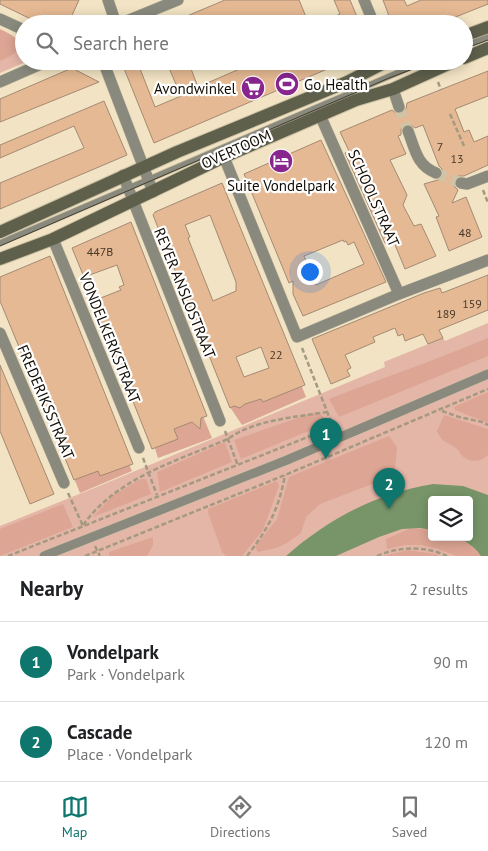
<!DOCTYPE html>
<html lang="en">
<head>
<meta charset="utf-8">
<style>
  :root { --surface:#fff; --page:#f2f2f2; --text:#202124; --muted:#757577; --line:#e0e0e0; --accent:#0f766e }
  body { margin:0; font-family:"PT Sans",sans-serif; background:var(--page); color:var(--text) }
  .controls { position:absolute; right:15px; bottom:15px; display:grid; overflow:hidden; border-radius:5px; box-shadow:0 2px 12px #0003 }
  .controls button { width:45px; height:45px; display:grid; place-items:center; padding:0; border:0; border-bottom:1px solid var(--line); background:var(--surface); color:var(--text); font:25px sans-serif }
  .you { position:absolute; left:309px; top:271px; width:18px; height:18px; margin:-12px; border:4px solid #fff; border-radius:50%; background:#1a73e8; box-shadow:0 0 0 8px #1a73e833 }
  .badge { display:grid; place-items:center; width:32px; height:32px; border-radius:50%; background:var(--accent); color:#fff; font-size:16px; font-weight:700 }
  .pin { position:absolute; translate:-50% -41px; filter:drop-shadow(0 1px 2px #0008) }
  .pin::after { content:''; position:absolute; top:26px; width:18px; height:15px; background:inherit; clip-path:polygon(0 0,100% 0,50% 100%) }
  .list { margin:0; padding:0; list-style:none }
  h2 { display:flex; justify-content:space-between; align-items:center; height:65px; margin:0; padding:0 20px; font-size:21px }
  h2 small { font-size:16px; font-weight:400; color:var(--muted) }
  .list li { display:grid; grid-template-columns:32px 1fr auto; gap:15px; align-items:center; box-sizing:border-box; height:80px; padding:0 20px; border-top:1px solid var(--line) }
  .list b { display:block; font-size:19px; white-space:nowrap }
  .list p { margin:0; font-size:16px; white-space:nowrap; color:var(--muted) }
  .list em { font-size:16px; font-style:normal; color:var(--muted) }
  .icon { flex:none; width:28px; height:28px; fill:none; stroke:currentColor; stroke-width:2; stroke-linecap:round; stroke-linejoin:round }
  .map { position:relative; flex:none; width:488px; height:556px; overflow:hidden }
  .search { position:absolute; background:var(--surface); box-shadow:0 2px 12px #0003; left:15px; right:15px; top:15px; height:55px; display:flex; align-items:center; gap:12px; box-sizing:border-box; padding:0 18px; border-radius:28px; color:var(--muted); font-size:19px }
  .sheet { height:225px; background:var(--surface) }
  nav { display:flex; justify-content:space-around; align-items:center; box-sizing:border-box; height:70px; border-top:1px solid var(--line); background:var(--surface); font-size:14px; color:var(--muted) }
  nav a { display:grid; justify-items:center; gap:2px }
  nav .on { color:var(--accent) }
  .map>svg:first-child { display:block }
</style>
</head>
<body>
<div class="map">
<svg width="488" height="556" viewBox="0 0 488 556">
  <rect width="100%" height="100%" fill="#f1e3c3"/>
  <path fill="#e4b6a8" fill-rule="evenodd" d="M0 32 24 45V61H28L0 73Z
    M488 323V556H0V526L104 484 385 367 384 362 443 338 445 341ZM432 500H469V537H432Z"/>
  <path fill="#dda593" d="M0 29C27 42 27 49 0 61Z
    M488 338V356L339 417 329 399C382 378 436 360 488 338Z
    M300 382 306 397 242 425 228 404 258 392Z
    M488 392V423L455 410 454 407Z
    M319 412 328 423 241 459 234 440 312 413Z
    M202 414 212 438 158 458 153 442 170 427Z
    M444 415 488 429V455C481 462 470 463 462 456 459 452 461 453 457 449 448 441 442 444 437 431Z
    M389 436 397 447 395 470 380 481 320 504 306 517 301 533 287 543 276 548 258 552 255 547 277 519 289 477Z
    M225 442 232 462 160 492 157 472Z
    M128 462 132 471 80 493 74 478Z
    M141 479H146L151 494 93 517 112 496Z
    M277 481 279 486 263 530 242 556H226L222 552 208 513V509Z
    M63 504 73 527 0 556V529Z
    M411 528 432 530V537C453 537 467 537 481 556H456L438 549 421 545H405L387 549 386 539Z
    M153 537V545L147 556H109V552Z
    M408 550 436 554 439 556H383Z"/>
  <path fill="#789569" d="M433 484 463 486 488 495V556H481C475 547 466 541 456 537H469V500H432V530L420 528 402 529 379 537 336 556H286C328 519 377 493 433 484Z"/>
  <path fill="#e5b993" stroke="#a48a74" fill-rule="evenodd" d="M0 0H79L68 24H41L0 4Z
    M225 0H299L309 24H168Z
    M334 0H350L360 24H318L340 14Z
    M383 0H404L407 6 421 0H488V4L438 24H392Z
    M121 61H137L155 107 181 96 166 61H188L198 87 258 61H346L154 143Z
    M72 68 99 82 0 122V99Z
    M488 71V96L455 109 464 132 469 130 474 142 488 136V165L464 176H458L454 182V186L458 190 452 203 466 197 482 237 449 251 436 217 439 216 424 184 441 179 443 176 442 169 439 166 423 125 415 128 410 124H405L401 129V135L398 136 406 154 390 160 407 195 403 205 405 209 414 226 421 224 436 256 405 269 393 240 385 243 345 153 349 151 340 132 392 110 397 114H402L406 109 407 103Z
    M104 101 127 155 0 209V183L84 148 74 126 0 158V145Z
    M321 140 386 282 303 316 293 294V281L289 283 244 174ZM343 240 344 242 346 241 348 245 354 242 364 264 316 285 304 256Z
    M222 183 305 385 263 402 261 399 245 404 240 408 234 406 230 408 153 215 155 212ZM210 215 236 282V291L213 301 188 238 190 237 185 225ZM261 347 269 368 244 377 236 357Z
    M131 222 207 416 201 418 200 429 192 422 174 429 178 439 152 449 93 301 121 290 119 287 124 285 117 265 84 277 72 248Z
    M50 256 133 464 100 476 98 471 74 480 0 301V277Z
    M488 275V310L439 330 443 338 428 344 423 334 405 341 403 334 398 336 395 328 373 337 375 342 345 355 351 368 347 370 350 376 331 384 312 339 424 293 440 288 442 293Z
    M0 365 54 494 30 504 0 431Z"/>
  <g fill="none" stroke-linecap="round" stroke-linejoin="round">
    <path stroke="#d0c3a6" stroke-width="11" stroke-dasharray="11 5.5" stroke-linecap="butt" d="M399 107 408 131
      M436 173 461 183"/>
    <g stroke="#cdc1a4" stroke-width="7">
      <path id="service" d="M464 46 488 37
        M0 243 425 61"/>
    </g>
    <g stroke="#cdc1a4" stroke-width="10">
      <path id="pedestrian" d="M44 556 287 460 488 374"/>
    </g>
    <g stroke="#cdc1a4" stroke-width="12">
      <path id="minor" d="M108 0 116 24
        M364 0 374 24
        M0 19 24 30
        M119 24 178 0
        M103 61 153 192
        M0 82 48 61
        M393 89 399 107
        M320 115 399 294
        M408 131C415 149 417 166 436 173
        M224 157 297 337 399 294 488 260
        M123 175 220 421
        M461 183 467 184 488 176
        M53 239 139 448
        M0 333 64 483"/>
    </g>
    <g stroke="#cdc1a4" stroke-width="14">
      <path id="secondary" d="M464 36 488 27
        M464 58 488 48
        M0 232 177 152 347 82 388 61
        M0 259 53 239 224 157 356 100 393 89 455 61"/>
    </g>
    <path stroke="#a49981" stroke-width="2.5" stroke-dasharray="5 2.5" stroke-linecap="butt" d="M438 82 441 90
      M450 114 464 146
      M483 190 488 203
      M302 348 334 429
      M442 411 459 417 482 422 488 425
      M225 431 238 466
      M143 458 157 495
      M68 493 83 526
      M83 525C117 478 176 461 228 439 253 420 297 417 327 412
      M95 546 100 556
      M8 556 328 429
      M85 556 285 475 488 389
      M247 556C268 529 279 509 285 475
      M377 556C400 546 426 546 447 556"/>
    <use href="#service" stroke="#898a7d" stroke-width="5.5"/>
    <use href="#pedestrian" stroke="#898a7d" stroke-width="9"/>
    <use href="#minor" stroke="#898a7d" stroke-width="11"/>
    <use href="#secondary" stroke="#5e604c" stroke-width="12"/>
    <path stroke="#443d2f" stroke-width="1" d="M464 49 488 40
      M0 246 389 78 434 61"/>
  </g>
  <defs>
    <g id="stadium-disc" transform="scale(1.25)"><circle r="9.5" fill="#88268e" stroke="#fff"/><path d="M0-5a6.5 5 0 1 0 0 10a6.5 5 0 1 0 0-10ZM-3.5-1.8h7v3.6h-7Z" fill="#fff"/></g>
    <g id="supermarket-disc" transform="scale(1.25)"><circle r="9.5" fill="#88268e" stroke="#fff"/><path d="M-6-5.5h2.5l.6 2H6L4.5 2H-2.5L-4.4-4H-6ZM-1.5 3.2a1.3 1.3 0 1 0 .1 0ZM3 3.2a1.3 1.3 0 1 0 .1 0Z" fill="#fff"/></g>
    <g id="hotel-disc" transform="scale(1.25)"><circle r="9.5" fill="#88268e" stroke="#fff"/><path d="M-6-4.5h1.5V1H6V5H4.5V3h-9V5H-6ZM-4 0a1.8 1.8 0 1 1 3.6 0ZM.5 0V-2.5h3Q6-2.5 6 0Z" fill="#fff"/></g>
  </defs>
  <g fill-rule="evenodd">
    <use href="#stadium-disc" x="287" y="84"/>
    <use href="#supermarket-disc" x="253" y="88"/>
    <use href="#hotel-disc" x="281" y="161"/>
  </g>
  <g text-anchor="middle" dominant-baseline="central" stroke-width="4.5" stroke-linejoin="round" paint-order="stroke">
    <g font-size="12" fill="#473828">
      <text x="440" y="146">7</text>
      <text x="457" y="158">13</text>
      <text x="465" y="232">48</text>
      <text x="100" y="251">447B</text>
      <text x="472" y="303">159</text>
      <text x="446" y="313">189</text>
      <text x="276" y="354">22</text>
    </g>
    <g font-size="15" fill="#120d04" stroke="#fff" text-anchor="start">
      <text x="304" y="84">Go Health</text>
      <text x="236" y="88" text-anchor="end">Avondwinkel</text>
      <text x="281" y="185" text-anchor="middle">Suite Vondelpark</text>
    </g>
    <g font-size="15" fill="#120d04" stroke="#fff">
      <text transform="translate(236 149) rotate(-24)">OVERTOOM</text>
      <text transform="translate(374 198) rotate(66)">SCHOOLSTRAAT</text>
      <text transform="translate(185 293) rotate(68)">REYER ANSLOSTRAAT</text>
      <text transform="translate(110 338) rotate(68)">VONDELKERKSTRAAT</text>
      <text transform="translate(46 402) rotate(67)">FREDERIKSSTRAAT</text>
    </g>
  </g>
</svg>
<div class="controls">
<button><svg class="icon" aria-label="layers" viewBox="0 0 24 24"><path d="M12 4l9 5-9 5-9-5zM3 14l9 5 9-5"/></svg></button>
</div>
<div class="you"></div>
<div class="pin badge" style="left:326px;top:459px">1</div>
<div class="pin badge" style="left:389px;top:509px">2</div>
<div class="search"><svg class="icon" aria-label="search" viewBox="0 0 24 24"><circle cx="10" cy="10" r="6"/><path d="M15 15l6 6"/></svg>Search here</div>
</div>
<section class="sheet">
<h2>Nearby<small>2 results</small></h2>
<ul class="list">
<li><span class="badge">1</span><div><b>Vondelpark</b><p>Park · Vondelpark</p></div><em>90 m</em></li>
<li><span class="badge">2</span><div><b>Cascade</b><p>Place · Vondelpark</p></div><em>120 m</em></li>
</ul>
</section>
<nav>
<a class="on"><svg class="icon" aria-label="map" viewBox="0 0 24 24"><path d="M3 6l6-2 6 2 6-2v14l-6 2-6-2-6 2zM9 4v14M15 6v14"/></svg>Map</a>
<a><svg class="icon" aria-label="directions" viewBox="0 0 24 24"><path d="M12 3l9 9-9 9-9-9zM9 14v-3h6M13 9l2 2-2 2"/></svg>Directions</a>
<a><svg class="icon" aria-label="saved" viewBox="0 0 24 24"><path d="M7 4h10v16l-5-4-5 4z"/></svg>Saved</a>
</nav>
</body>
</html>
